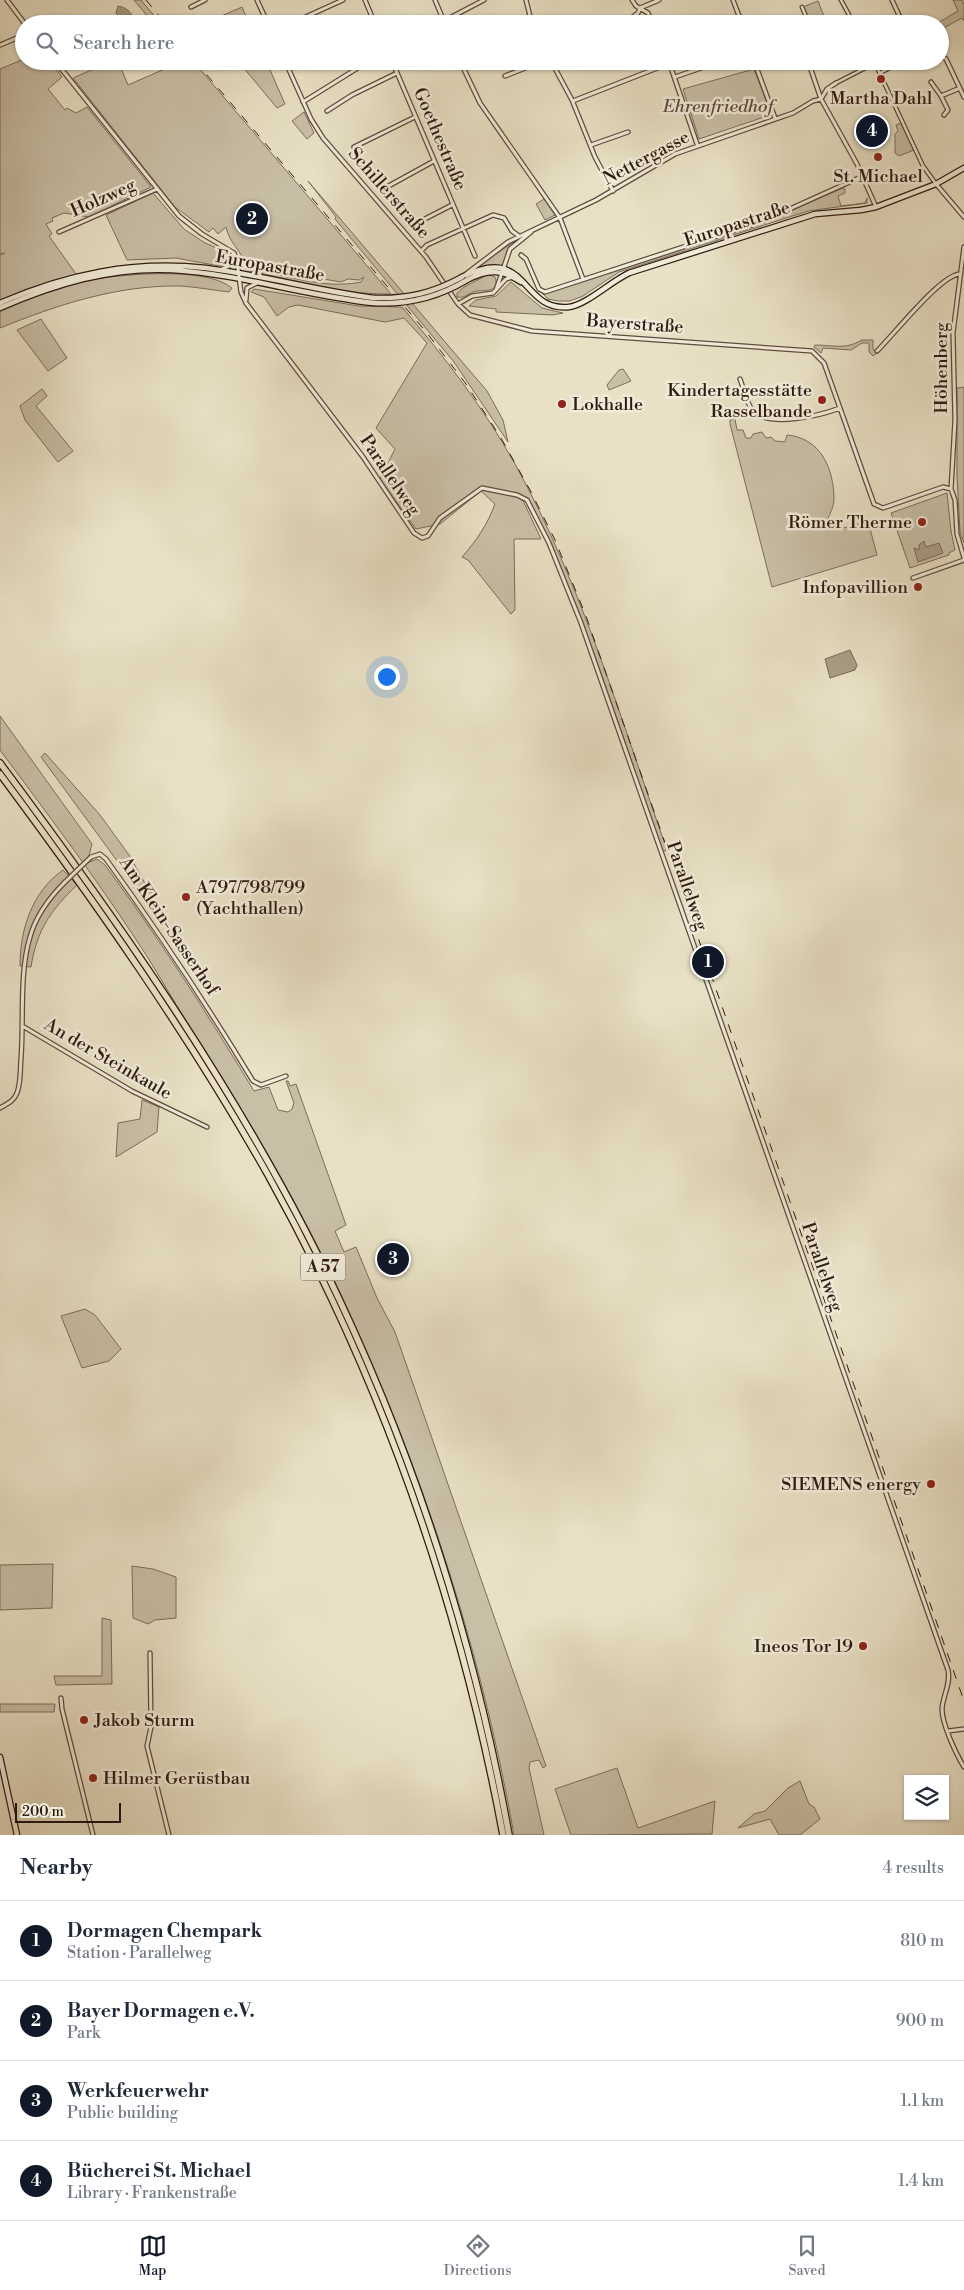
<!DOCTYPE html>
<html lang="en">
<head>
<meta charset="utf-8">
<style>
  :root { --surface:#fff; --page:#f6f6f7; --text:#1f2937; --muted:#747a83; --line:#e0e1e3; --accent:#111827 }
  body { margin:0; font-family:"Libre Bodoni",serif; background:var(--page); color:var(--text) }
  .controls { position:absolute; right:15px; bottom:15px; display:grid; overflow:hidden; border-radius:0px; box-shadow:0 1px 4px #0004 }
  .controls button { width:45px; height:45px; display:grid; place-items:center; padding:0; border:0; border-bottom:1px solid var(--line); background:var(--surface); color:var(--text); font:25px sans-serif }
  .scale { position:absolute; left:15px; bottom:12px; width:106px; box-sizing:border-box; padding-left:5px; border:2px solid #2f1a11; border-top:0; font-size:14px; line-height:18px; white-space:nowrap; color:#2f1a11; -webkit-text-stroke:4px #f1ecda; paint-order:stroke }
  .you { position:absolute; left:386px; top:676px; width:18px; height:18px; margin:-12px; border:4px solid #fff; border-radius:50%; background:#1a73e8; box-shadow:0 0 0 8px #1a73e833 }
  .badge { display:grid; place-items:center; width:32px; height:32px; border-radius:50%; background:var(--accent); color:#fff; font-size:16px; font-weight:700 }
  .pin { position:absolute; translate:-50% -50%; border:2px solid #fff; box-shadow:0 1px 5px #0006 }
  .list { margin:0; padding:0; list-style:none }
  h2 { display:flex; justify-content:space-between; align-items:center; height:65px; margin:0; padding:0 20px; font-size:21px }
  h2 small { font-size:16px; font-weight:400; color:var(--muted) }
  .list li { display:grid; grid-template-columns:32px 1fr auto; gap:15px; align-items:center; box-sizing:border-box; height:80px; padding:0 20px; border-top:1px solid var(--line) }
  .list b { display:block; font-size:19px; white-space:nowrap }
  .list p { margin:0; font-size:16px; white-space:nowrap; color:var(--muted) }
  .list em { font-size:16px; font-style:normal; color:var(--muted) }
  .icon { flex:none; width:28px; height:28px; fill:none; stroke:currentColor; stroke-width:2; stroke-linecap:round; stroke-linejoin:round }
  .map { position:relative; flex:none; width:964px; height:1835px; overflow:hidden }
  .search { position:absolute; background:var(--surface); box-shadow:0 1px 4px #0004; left:15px; right:15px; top:15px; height:55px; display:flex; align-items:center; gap:12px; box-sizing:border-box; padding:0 18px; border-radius:28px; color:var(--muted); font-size:19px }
  .sheet { height:385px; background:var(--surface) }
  nav { display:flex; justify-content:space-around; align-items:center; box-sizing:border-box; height:70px; border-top:1px solid var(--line); background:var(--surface); font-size:14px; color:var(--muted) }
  nav a { display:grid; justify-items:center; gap:2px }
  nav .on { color:var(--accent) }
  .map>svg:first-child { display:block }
</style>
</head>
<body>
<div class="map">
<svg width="964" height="1835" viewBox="0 0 964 1835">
  <rect width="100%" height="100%" fill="#e9e1c6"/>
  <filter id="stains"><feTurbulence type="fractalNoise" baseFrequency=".004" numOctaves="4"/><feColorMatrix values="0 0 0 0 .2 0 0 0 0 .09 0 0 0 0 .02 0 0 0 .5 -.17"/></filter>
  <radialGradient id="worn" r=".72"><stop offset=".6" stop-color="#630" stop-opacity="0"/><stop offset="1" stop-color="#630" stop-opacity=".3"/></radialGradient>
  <path fill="#c9bfa7" stroke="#7c6c5c" d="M134 0H141L161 24H154Z
    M953 0H962L964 4V21L962 18 940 30V24H936L958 11Z
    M818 1 827 24H809L803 7Z
    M242 7 249 24 205 23Z
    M24 59V61H50L62 77 48 89 65 110 67 108 76 113 87 107 151 187 89 217 64 213 52 218 53 221 46 224 52 234 49 236 81 281C116 275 204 265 232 288L229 292C213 290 196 287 180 286 117 285 57 305 0 328V255L5 253 0 254V69Z
    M112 61H118L128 85 183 61H193L391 294C344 295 295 280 249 271L244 267C282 274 323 290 361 282L364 277 359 280 348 279 341 282 246 266C242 251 229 243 226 227L218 234 213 228 209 232 175 207 73 78Z
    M238 61H266L285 104 277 108Z
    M754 69 771 113 770 115 699 139 683 89Z
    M304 112 314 133 307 139 292 121Z
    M901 123 914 150 899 156 895 153V134L898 131 896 125Z
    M308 181 487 391 503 420 508 442 454 362 335 219 336 217Z
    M843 188 845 189V193L838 196 841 206 865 203 867 198V203L808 211 619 272 583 296 570 301H558L548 299 542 293 753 227Z
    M153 193 184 229 205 243 224 251 228 256 226 264 219 266 176 258 127 260 106 215Z
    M544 199 555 215 545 220 536 204Z
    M523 235 509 248 502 266 489 265 475 269Z
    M487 274 495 277C500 292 487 290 477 291 469 292 465 299 457 297V293L464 287 485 276 466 283Z
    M511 282 542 308 563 313 553 315 496 312V309L469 306 476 300 496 296Z
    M254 289 359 306 402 307C444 356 483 407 515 464 582 585 621 720 667 850L662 852C645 803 550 507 520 494L541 539H514L515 610 511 614 468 560 462 557C477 540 487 525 495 504L481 491 440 524 416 529 380 479 395 449 376 428 427 343 404 318 385 322 298 305 289 307 277 316 264 297 251 292Z
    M41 319 67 358 48 371 17 330Z
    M862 340H873V349L877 353 873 356 869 352V343H862L851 350 823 348 821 353 814 347 815 345C834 345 845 350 862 340Z
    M623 369 631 381 609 390 607 385 619 370Z
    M964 387V543L960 532 957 476V388Z
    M42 389 47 396 36 406 73 451 58 462 25 420 20 406Z
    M735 419 737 430H743L746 438H751L753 434 762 432 766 438 771 437 775 441 785 442 787 435C821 438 834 469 834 500 834 506 830 513 828 519L840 529 868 521 877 555 772 587 730 424V420Z
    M947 493 951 531 955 550 949 553V555L910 568 891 513Z
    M0 716 92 844 87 863 97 859 105 865C159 938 207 1013 254 1091L269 1087 278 1110 288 1112 292 1109 294 1103 286 1081H288L290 1086 296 1084 346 1225 335 1231 344 1252 356 1247 377 1298 395 1332 546 1766 543 1768 539 1760 530 1762 529 1768 544 1835H514C478 1631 410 1433 318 1247 276 1164 227 1085 177 1006 163 983 150 960 135 938 93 874 46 812 0 750Z
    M45 753 100 815 129 855 150 892 158 893 143 901 115 858 41 757Z
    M63 870 77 885C50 911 37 930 31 967L20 966C20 929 32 892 63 870Z
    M142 1100 159 1107 157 1132 116 1157 118 1123 140 1119Z
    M85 1309 95 1315 121 1349 109 1361 82 1368 61 1316Z
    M53 1564 52 1608 0 1610V1565Z
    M132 1566 153 1569 176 1577V1618L155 1620 148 1624 133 1618Z
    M102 1618 111 1620 112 1684 56 1685 54 1676H102Z
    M0 1704H55L54 1712H0Z
    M617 1768 638 1828 715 1801 712 1834 571 1835 555 1789Z
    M800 1781 809 1804 814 1807 820 1819 800 1835H779L770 1819 738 1828 754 1814 765 1811 788 1788Z"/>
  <path fill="#aa9d88" stroke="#796958" d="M118 6C127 8 130 11 134 19L128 24H125L116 13Z
    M924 541 926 547 939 543 943 553 918 562 914 548 919 550V545Z
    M850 650 857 665 855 670 830 678 825 659Z"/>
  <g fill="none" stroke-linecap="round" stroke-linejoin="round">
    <g stroke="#5e4c3e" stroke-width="5">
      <path id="pedestrian" d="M841 0 854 24
        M802 7 809 24
        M874 61 923 166 936 184
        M880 73 902 61
        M836 83 875 63"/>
    </g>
    <g stroke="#5e4c3e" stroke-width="5.5">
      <path id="minor" d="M7 0 25 24
        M257 0 268 24
        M365 0 375 24
        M435 0 445 24
        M526 0 532 24
        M632 0 636 6 648 13 653 24
        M733 0 742 24
        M892 0 903 24
        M191 7 205 0
        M625 23 638 13 640 8 659 0
        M290 24 343 0
        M367 24 374 21
        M438 24 484 0
        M0 45 24 35
        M940 55 946 59 964 97
        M55 61 179 216 202 234 234 253 237 261 241 292 246 303 363 457 414 533 422 538 428 536 440 518 482 488 517 495 527 500 549 543 581 623 948 1670C951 1684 943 1695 942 1709 942 1724 956 1754 964 1767
        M285 61 311 119 323 138 426 257 458 304 470 315 532 331 812 351 824 363 874 504 883 508 943 487 951 489
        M392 61 475 256
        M460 61 480 103 560 218 583 279
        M551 61 572 100 595 157 613 191
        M754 61 775 118
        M808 61 821 99 857 164 876 207
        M669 62 697 144
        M505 76 543 61
        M675 77 710 65
        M931 82 941 96 960 88
        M941 96 948 110 944 115
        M573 101 670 63
        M303 102 369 61
        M327 111 352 95 397 73
        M591 145 628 132
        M354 147 415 117
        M936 184 964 217
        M385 188 434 161
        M417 223 452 205
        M59 232 157 189
        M421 251 427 245 493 215 504 218 512 231 519 236
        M521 255 526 259 539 289 545 292 763 221 863 176
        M222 269 229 266 233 254
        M466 274 508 242 596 200 675 154 793 113 813 101 821 99 827 89 836 83
        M496 290 510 249 531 232
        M246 300 247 288 257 283
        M458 304 472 296 493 293 506 279 513 277
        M877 351C892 337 941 274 960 274
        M740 379C744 389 746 403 753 411 769 428 822 415 840 408
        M951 489 955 420 953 333 964 247
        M951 489 955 500 957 534 964 558
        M913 578 964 560
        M91 857 100 854 106 859C158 931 207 1005 253 1081L261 1085 286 1076
        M24 1027 132 1091 207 1127
        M0 1108C7 1104 14 1101 17 1093 21 1083 20 1070 21 1059 24 1020 19 973 30 937 36 915 49 898 65 882
        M150 1653 151 1727 147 1746 169 1835
        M61 1698 62 1709 93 1835
        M948 1731 964 1729"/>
    </g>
    <g stroke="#2f1a11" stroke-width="7">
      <path id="secondary" d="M462 277C530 243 519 312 569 307 586 305 610 282 629 273L815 214 861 210 876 207 936 184 964 168
        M467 280C487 269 502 269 521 282
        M0 303C67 274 133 260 206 268 263 275 318 291 374 298
        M0 308C55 284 111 267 172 270 240 274 306 296 374 303
        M0 1757 17 1835"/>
    </g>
    <g stroke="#2f1a11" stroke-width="8">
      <path id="motorway" d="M0 763C112 913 220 1066 306 1232 404 1422 471 1625 509 1835
        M0 774C96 903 189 1035 268 1175 383 1381 460 1604 503 1835"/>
    </g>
    <use href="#pedestrian" stroke="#f1ecda" stroke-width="2.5"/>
    <use href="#minor" stroke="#f1ecda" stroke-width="3"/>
    <use href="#secondary" stroke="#f1ecda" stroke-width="4.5"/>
    <use href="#motorway" stroke="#e9e1c6" stroke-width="5.5"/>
    <path stroke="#2f1a11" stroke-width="1" stroke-dasharray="9 9" stroke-linecap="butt" d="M146 0 166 24
      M195 61 427 333 466 384 501 438 530 490 555 540 586 616 964 1701"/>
    <g stroke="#5e4c3e" stroke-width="5.5" stroke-linecap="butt">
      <path id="minor-bridge" d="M65 882 91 857"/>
    </g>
    <g stroke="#2f1a11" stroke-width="7" stroke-linecap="butt">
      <path id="secondary-bridge" d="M374 298C407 299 433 293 462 277
        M374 303C408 305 437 298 467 280"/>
    </g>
    <use href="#minor-bridge" stroke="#f1ecda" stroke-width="3"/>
    <use href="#secondary-bridge" stroke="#f1ecda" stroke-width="4.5"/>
  </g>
  <g fill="#8f2418" stroke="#f1ecda" stroke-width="2">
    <circle cx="881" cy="79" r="5"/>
    <circle cx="878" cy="157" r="5"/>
    <circle cx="822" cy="400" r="5"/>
    <circle cx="562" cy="404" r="5"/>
    <circle cx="922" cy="522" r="5"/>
    <circle cx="918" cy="587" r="5"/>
    <circle cx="186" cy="897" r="5"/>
    <circle cx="931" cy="1484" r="5"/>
    <circle cx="863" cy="1646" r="5"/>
    <circle cx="84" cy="1720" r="5"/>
    <circle cx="93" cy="1778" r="5"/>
  </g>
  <g text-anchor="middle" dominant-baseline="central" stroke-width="5" stroke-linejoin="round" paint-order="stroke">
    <rect fill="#f1ecda" stroke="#69594d" stroke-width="1" x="300.5" y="1253.5" width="45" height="27" rx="4"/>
    <g font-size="16" font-weight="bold" fill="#2f1a11">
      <text x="323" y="1267">A 57</text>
    </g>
    <g font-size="18" fill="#2f1a11" stroke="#f1ecda" text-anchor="end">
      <text x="881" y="98" text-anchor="middle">Martha Dahl</text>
      <text x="878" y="176" text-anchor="middle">St. Michael</text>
      <text x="812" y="390">Kindertagesstätte<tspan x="812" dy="21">Rasselbande</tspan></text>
      <text x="572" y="404" text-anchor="start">Lokhalle</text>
      <text x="912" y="522">Römer Therme</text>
      <text x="908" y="587">Infopavillion</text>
      <text x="196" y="887" text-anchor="start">A797/798/799<tspan x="196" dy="21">(Yachthallen)</tspan></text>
      <text x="921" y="1484">SIEMENS energy</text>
      <text x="853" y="1646">Ineos Tor 19</text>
      <text x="94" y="1720" text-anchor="start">Jakob Sturm</text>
      <text x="103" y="1778" text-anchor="start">Hilmer Gerüstbau</text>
    </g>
    <g font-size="18" font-style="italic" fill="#5d4c3e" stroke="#f1ecda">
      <text x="718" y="106">Ehrenfriedhof</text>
    </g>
    <g font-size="18" fill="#2f1a11" stroke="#f1ecda">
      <text transform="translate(440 139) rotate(67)">Goethestraße</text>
      <text transform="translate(646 158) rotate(-28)">Nettergasse</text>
      <text transform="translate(389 193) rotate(49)">Schillerstraße</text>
      <text transform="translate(103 198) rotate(-24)">Holzweg</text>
      <text transform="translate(737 224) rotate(-18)">Europastraße</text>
      <text transform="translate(270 266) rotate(10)">Europastraße</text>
      <text transform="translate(635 324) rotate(4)">Bayerstraße</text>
      <text transform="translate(941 368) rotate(-90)">Höhenberg</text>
      <text transform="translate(390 475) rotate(56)">Parallelweg</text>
      <text transform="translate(687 886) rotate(71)">Parallelweg</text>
      <text transform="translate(169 926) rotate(56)">Am Klein-Sasserhof</text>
      <text transform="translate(108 1059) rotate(30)">An der Steinkaule</text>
      <text transform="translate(822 1267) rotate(71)">Parallelweg</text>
    </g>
  </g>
  <rect width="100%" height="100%" filter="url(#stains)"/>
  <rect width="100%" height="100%" fill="url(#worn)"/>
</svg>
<div class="controls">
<button><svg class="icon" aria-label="layers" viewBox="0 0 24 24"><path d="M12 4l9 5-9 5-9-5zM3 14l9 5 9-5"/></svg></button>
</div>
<div class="scale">200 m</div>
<div class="you"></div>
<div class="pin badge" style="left:708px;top:962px">1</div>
<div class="pin badge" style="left:252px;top:219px">2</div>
<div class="pin badge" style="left:393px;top:1259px">3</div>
<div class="pin badge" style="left:872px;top:131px">4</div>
<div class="search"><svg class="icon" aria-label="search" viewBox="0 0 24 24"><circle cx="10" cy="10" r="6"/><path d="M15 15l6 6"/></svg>Search here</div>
</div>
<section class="sheet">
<h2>Nearby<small>4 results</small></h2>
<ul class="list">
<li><span class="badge">1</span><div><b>Dormagen Chempark</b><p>Station · Parallelweg</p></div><em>810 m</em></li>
<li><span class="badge">2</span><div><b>Bayer Dormagen e.V.</b><p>Park</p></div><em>900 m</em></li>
<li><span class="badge">3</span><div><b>Werkfeuerwehr</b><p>Public building</p></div><em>1.1 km</em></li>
<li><span class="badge">4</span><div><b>Bücherei St. Michael</b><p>Library · Frankenstraße</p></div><em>1.4 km</em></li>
</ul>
</section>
<nav>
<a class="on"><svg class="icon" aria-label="map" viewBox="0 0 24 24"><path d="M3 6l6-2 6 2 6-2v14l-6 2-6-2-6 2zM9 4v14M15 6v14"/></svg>Map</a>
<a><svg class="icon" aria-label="directions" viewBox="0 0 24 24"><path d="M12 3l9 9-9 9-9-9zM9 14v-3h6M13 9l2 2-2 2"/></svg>Directions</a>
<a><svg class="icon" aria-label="saved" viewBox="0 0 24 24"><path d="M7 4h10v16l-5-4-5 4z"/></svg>Saved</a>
</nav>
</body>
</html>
